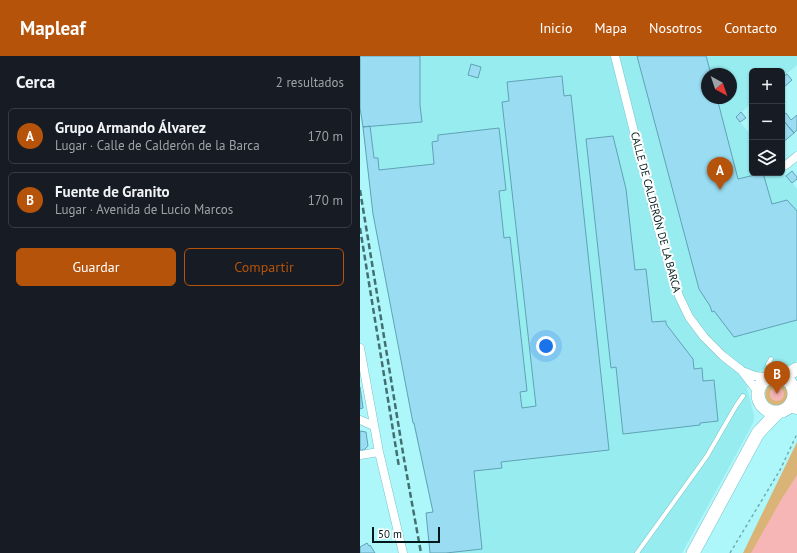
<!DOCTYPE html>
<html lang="es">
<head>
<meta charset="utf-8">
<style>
  :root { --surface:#171b24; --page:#20242c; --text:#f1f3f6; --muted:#9ea1a6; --line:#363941; --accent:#b45309 }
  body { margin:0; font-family:"PT Sans",sans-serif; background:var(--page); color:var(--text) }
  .controls { position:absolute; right:12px; top:12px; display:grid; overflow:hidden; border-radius:6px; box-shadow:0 1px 3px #0004 }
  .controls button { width:36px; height:36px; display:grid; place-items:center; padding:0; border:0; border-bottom:1px solid var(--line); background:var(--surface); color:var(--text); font:20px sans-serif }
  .compass { position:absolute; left:341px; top:12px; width:36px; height:36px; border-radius:50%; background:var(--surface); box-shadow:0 1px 3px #0004; rotate:140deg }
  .scale { position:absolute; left:12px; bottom:10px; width:68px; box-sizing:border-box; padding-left:4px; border:2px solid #001a1b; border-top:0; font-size:11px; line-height:14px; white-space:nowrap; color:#001a1b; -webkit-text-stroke:3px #fff; paint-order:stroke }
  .you { position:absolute; left:186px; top:290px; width:14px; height:14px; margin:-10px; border:3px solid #fff; border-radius:50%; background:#1a73e8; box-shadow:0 0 0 6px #1a73e833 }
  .badge { display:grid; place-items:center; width:26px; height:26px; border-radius:50%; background:var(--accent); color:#fff; font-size:13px; font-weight:700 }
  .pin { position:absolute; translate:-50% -33px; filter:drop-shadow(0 1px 2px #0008) }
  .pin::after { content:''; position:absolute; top:21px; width:14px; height:12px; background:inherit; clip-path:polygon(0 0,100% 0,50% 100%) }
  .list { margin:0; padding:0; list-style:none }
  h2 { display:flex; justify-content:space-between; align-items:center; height:52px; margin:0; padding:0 16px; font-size:17px }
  h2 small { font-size:13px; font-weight:400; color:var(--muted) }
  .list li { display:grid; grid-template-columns:26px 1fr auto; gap:12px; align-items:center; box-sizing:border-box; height:56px; margin:0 8px 8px; padding:0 8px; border:1px solid var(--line); border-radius:6px }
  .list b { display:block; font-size:15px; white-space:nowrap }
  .list p { margin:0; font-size:13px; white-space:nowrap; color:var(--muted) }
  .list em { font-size:13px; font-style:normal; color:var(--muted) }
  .actions { display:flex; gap:8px; padding:12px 16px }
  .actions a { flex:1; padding:9px 0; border:1px solid var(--accent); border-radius:6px; text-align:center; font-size:14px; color:var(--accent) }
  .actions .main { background:var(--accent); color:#fff }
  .icon { flex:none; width:22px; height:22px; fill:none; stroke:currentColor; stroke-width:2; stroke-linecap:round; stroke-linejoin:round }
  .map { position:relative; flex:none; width:437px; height:497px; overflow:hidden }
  header { display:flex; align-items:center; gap:24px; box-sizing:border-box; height:56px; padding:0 20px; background:var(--accent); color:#fff }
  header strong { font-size:19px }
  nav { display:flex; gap:22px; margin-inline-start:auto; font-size:14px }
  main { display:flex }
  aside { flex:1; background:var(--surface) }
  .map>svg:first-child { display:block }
</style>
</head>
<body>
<header>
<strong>Mapleaf</strong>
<nav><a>Inicio</a><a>Mapa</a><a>Nosotros</a><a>Contacto</a></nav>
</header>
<main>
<aside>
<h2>Cerca<small>2 resultados</small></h2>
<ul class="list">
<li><span class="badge">A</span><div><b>Grupo Armando Álvarez</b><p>Lugar · Calle de Calderón de la Barca</p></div><em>170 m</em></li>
<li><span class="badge">B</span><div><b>Fuente de Granito</b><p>Lugar · Avenida de Lucio Marcos</p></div><em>170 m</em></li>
</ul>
<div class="actions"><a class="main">Guardar</a><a>Compartir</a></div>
</aside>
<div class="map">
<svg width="437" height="497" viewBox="0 0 437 497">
  <rect width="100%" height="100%" fill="#adf7fa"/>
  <path fill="#97ecf0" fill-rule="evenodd" d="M0 0H437V9L422 22V15H392V47L376 61 392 80V117H422V115L437 133V304L434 307 426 310 411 311 401 314 387 332 394 359V364L390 373 322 497H70L66 457 73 456 53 367 13 158 0 51ZM347 18H371V42H347Z"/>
  <path fill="#dab476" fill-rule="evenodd" d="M417 326C428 328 431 338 424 347L417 350 409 347C404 341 404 336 409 329ZM416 331 420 332 423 341C419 345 414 345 411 342L412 333Z
    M437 386V433L399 497H383Z"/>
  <path fill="#f7b6b6" d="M410 338a7 7 0 1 1 14 0a7 7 0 1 1-14 0Z
    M437 419V497H391L421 444Z"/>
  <path fill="#9addf2" stroke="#60a2b5" d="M0 0H60V49L62 66 3 71 0 52Z
    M277 0H346L351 18H347V42H357L378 123 403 117 412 148 427 144 437 155V264L374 281 354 255 352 256 350 250 339 233Z
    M111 8 121 11 118 22 108 19Z
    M427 18 432 24 424 31 422 28V22Z
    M202 20 204 40 211 39 249 394 141 406 142 412 114 415 122 493 86 497H70L66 457 73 456 54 367H53L13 158 3 71 10 70 14 102H18L19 114 74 108 72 86 78 85V79L139 72 146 134 139 135 144 182 150 181 167 335 160 336 162 352 176 350 142 46 149 45 147 26Z
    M381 56 386 62 380 66 376 61Z
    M426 57 431 64 437 59V74L434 77 422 63V60Z
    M422 63 434 77 422 87Z
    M253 80 266 133 275 214 286 213 292 266 306 265V268L333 303 334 313 342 312 343 325 354 324 358 365 340 367V369L263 378 256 311 251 312 226 83Z
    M432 115 437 121V123L432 127 426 120Z
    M0 331 3 352 0 353Z
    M0 375 6 376 8 390 4 394H0Z
    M7 487 9 490 10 489 15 497H0V491Z"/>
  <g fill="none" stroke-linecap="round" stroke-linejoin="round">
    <g stroke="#79c2c5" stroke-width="5">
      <path id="lane" d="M408 308 411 303
        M277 497 347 400 376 350 383 340"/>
    </g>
    <g stroke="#79c2c5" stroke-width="9">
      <path id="street" d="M255 0 299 175 319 240 329 261 344 281 363 300 381 314 398 336
        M426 109 437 100
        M0 292 19 396 43 497
        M382 315 395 320 409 321
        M434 339 437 342
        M428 352 437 354
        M0 364 14 370
        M0 399 19 396"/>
    </g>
    <g stroke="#79c2c5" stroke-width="14">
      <path id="primary" d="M398 338a18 18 0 1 1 36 0a18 18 0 1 1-36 0Z
        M422 321 437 313
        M333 497 398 377 418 356"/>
    </g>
    <path stroke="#72abae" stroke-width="1.5" stroke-dasharray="3 3" stroke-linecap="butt" d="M370 497 420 414 437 378"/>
    <use href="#lane" stroke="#fff" stroke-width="4"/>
    <use href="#street" stroke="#fff" stroke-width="8"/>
    <use href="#primary" stroke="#fff" stroke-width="13"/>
    <path stroke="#436f71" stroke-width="2.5" stroke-dasharray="6 3" stroke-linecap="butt" d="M0 134 44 403 61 497
      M0 172 39 411"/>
  </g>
  <g text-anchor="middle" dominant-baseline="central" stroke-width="4" stroke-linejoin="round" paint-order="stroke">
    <g font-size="11" fill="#001a1b" stroke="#fff">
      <text transform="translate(296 156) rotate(75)">CALLE DE CALDERÓN DE LA BARCA</text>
    </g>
  </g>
</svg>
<div class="controls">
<button>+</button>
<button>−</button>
<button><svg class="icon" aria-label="layers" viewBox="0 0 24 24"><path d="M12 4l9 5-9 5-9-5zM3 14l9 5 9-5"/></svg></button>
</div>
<svg class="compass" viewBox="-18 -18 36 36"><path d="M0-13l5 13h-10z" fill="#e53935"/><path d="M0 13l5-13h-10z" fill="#9ea1a6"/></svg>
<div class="scale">50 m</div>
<div class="you"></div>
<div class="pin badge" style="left:360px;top:134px">A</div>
<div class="pin badge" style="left:417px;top:338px">B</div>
</div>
</main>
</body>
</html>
